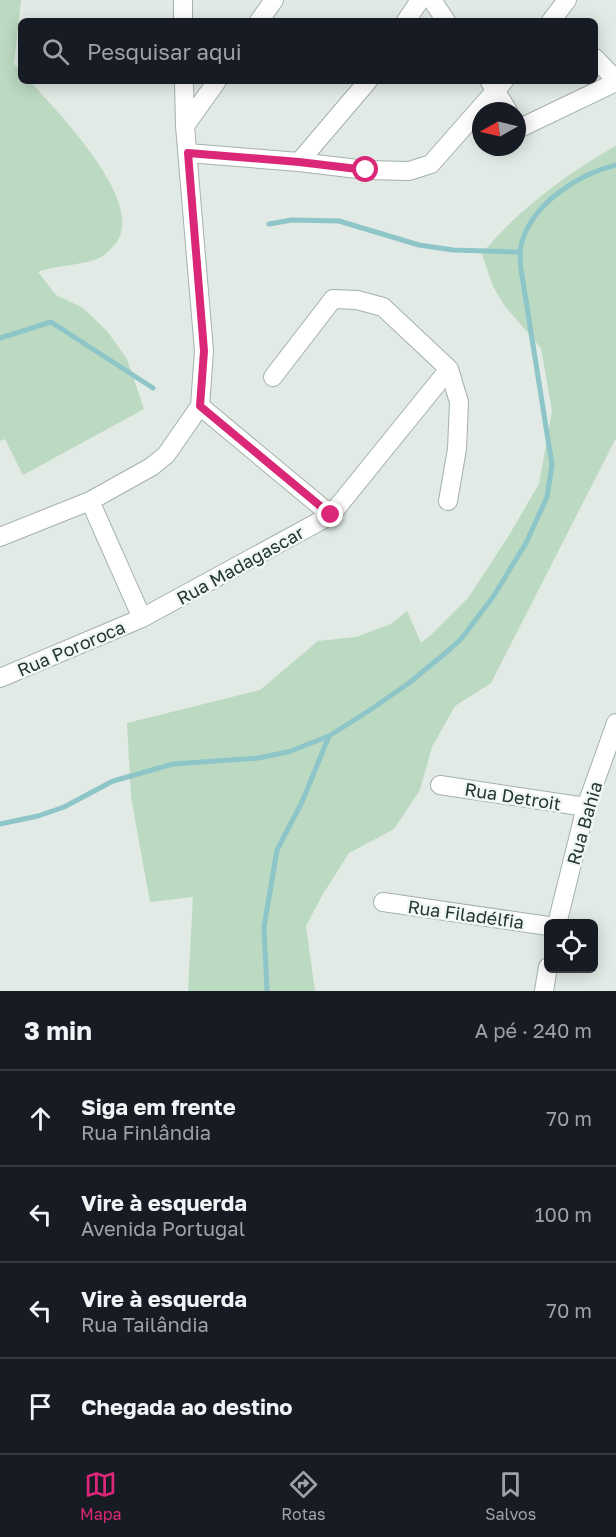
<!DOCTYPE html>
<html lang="pt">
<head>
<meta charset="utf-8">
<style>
  :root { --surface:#171b24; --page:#242831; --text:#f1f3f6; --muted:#9ea1a6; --line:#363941; --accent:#db2777 }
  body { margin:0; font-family:"Golos Text",sans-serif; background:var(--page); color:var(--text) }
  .controls { position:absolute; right:18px; bottom:18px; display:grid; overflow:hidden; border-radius:9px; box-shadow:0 3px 15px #0003 }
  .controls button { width:54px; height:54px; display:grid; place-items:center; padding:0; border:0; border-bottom:2px solid var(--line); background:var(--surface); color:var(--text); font:30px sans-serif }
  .compass { position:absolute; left:472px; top:102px; width:54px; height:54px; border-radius:50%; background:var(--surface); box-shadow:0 3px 15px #0003; rotate:262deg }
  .stop { position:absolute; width:18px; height:18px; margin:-14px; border:4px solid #db2777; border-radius:50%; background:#fff }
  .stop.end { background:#db2777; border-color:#fff; box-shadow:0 2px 6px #0008 }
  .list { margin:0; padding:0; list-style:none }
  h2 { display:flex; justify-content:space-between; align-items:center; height:78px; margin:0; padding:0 24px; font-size:26px }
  h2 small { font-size:20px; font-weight:400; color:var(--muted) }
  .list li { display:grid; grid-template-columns:39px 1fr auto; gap:18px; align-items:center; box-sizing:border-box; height:96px; padding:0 24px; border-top:2px solid var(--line) }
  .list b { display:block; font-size:22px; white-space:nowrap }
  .list p { margin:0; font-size:20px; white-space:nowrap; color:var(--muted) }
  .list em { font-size:20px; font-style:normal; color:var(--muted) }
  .icon { flex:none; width:33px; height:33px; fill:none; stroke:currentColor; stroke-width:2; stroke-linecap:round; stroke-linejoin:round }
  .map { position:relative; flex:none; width:616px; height:991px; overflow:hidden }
  .search { position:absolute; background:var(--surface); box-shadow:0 3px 15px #0003; left:18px; right:18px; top:18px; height:66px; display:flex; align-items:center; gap:15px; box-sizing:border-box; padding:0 21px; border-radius:9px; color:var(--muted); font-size:22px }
  .sheet { height:462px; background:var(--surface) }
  nav { display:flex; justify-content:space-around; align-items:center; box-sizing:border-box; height:84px; border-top:2px solid var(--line); background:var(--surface); font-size:16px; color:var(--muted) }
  nav a { display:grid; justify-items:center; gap:3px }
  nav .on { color:var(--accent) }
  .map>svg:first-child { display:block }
</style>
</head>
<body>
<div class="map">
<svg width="616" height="991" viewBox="0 0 616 991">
  <rect width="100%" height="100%" fill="#e1eae5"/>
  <path fill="#bcd9c1" d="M0 0H21L14 64 21 71V81H30C56 111 140 195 119 238 117 244 108 251 104 255 92 265 54 265 38 272L56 295 83 308 107 331 127 359 144 409 23 475 5 439 0 441Z
    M616 146V438L491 683 455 706 432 747 420 790 394 829 349 853 323 894 306 926 315 991H188L193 897 150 902 131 797 127 723 260 690 318 641 356 637 391 624 407 611 421 643 433 633 468 598 508 537 539 484 552 411 541 348 504 305 493 286 482 254C513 214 571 170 616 146Z"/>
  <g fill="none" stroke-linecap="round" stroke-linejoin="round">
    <path stroke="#8ec5c9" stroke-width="5" d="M269 224 292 220 339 221 419 245 453 250 520 252
      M0 338 51 322 153 388
      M0 824 38 816 64 807 113 781 173 764 258 758 288 752 329 736 370 710 409 683 449 650 461 639 493 597 526 543 547 497 552 465 521 269C520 260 519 251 522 242 533 203 579 174 616 165
      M267 991 264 927 277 850 302 802 329 736"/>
    <g stroke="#a4b1ab" stroke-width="20">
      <path id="minor" d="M183 0V21
        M432 0 446 21
        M259 21 274 0
        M406 21 420 0
        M551 21 567 0
        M595 58 616 80
        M490 82 508 111
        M185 126 217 81
        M517 127 518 129 616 82
        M188 153 299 162 366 170 409 171 431 164 504 81
        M299 162 368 81
        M273 377 333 299 357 300 383 307 449 369 459 402 457 449 448 501
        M200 406 331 515
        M90 501 142 618
        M0 537 90 501 151 467 166 455 200 406 204 351 185 126 184 81
        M0 678 142 618 331 515 449 369
        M440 785 586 807
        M383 902 548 926
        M557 924 586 807 616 723
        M544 991 548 967"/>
    </g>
    <use href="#minor" stroke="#fff" stroke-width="18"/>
  </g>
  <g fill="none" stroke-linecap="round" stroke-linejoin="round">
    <path stroke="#db2777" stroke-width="8" d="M331 515 200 406 204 351 188 153 299 162 366 170"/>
  </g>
  <g text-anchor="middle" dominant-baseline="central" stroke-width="5" stroke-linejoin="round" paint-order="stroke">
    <g font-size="18" fill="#233831" stroke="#f1f7f3">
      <text transform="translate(240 565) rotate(-29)">Rua Madagascar</text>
      <text transform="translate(71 648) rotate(-23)">Rua Pororoca</text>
      <text transform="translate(513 796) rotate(9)">Rua Detroit</text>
      <text transform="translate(584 823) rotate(-74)">Rua Bahia</text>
      <text transform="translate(466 914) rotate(8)">Rua Filadélfia</text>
    </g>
  </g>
</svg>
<div class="controls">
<button><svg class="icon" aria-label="locate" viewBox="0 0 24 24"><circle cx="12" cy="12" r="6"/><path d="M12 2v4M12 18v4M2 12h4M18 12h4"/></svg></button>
</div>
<svg class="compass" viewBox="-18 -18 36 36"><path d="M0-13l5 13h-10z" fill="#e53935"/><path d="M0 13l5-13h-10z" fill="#9ea1a6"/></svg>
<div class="stop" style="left:366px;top:170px"></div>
<div class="stop end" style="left:331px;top:515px"></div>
<div class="search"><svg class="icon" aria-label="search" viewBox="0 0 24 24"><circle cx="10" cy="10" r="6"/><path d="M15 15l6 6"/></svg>Pesquisar aqui</div>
</div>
<section class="sheet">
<h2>3 min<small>A pé · 240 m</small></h2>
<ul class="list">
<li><svg class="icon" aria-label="ahead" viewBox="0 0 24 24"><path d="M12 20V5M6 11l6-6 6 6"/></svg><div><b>Siga em frente</b><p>Rua Finlândia</p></div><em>70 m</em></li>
<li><svg class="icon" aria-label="left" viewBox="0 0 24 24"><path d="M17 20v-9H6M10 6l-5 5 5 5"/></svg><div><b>Vire à esquerda</b><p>Avenida Portugal</p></div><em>100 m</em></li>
<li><svg class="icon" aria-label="left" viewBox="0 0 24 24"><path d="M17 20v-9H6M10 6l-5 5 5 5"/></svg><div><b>Vire à esquerda</b><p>Rua Tailândia</p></div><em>70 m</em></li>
<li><svg class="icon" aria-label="arrive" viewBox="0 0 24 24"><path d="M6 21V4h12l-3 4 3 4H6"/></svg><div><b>Chegada ao destino</b></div></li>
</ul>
</section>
<nav>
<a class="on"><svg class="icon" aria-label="map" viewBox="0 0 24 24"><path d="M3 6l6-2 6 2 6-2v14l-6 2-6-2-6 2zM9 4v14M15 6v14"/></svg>Mapa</a>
<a><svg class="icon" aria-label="directions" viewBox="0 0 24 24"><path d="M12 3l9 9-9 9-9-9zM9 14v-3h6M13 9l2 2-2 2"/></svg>Rotas</a>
<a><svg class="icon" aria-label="saved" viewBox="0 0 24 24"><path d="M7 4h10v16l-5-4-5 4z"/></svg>Salvos</a>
</nav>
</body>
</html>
